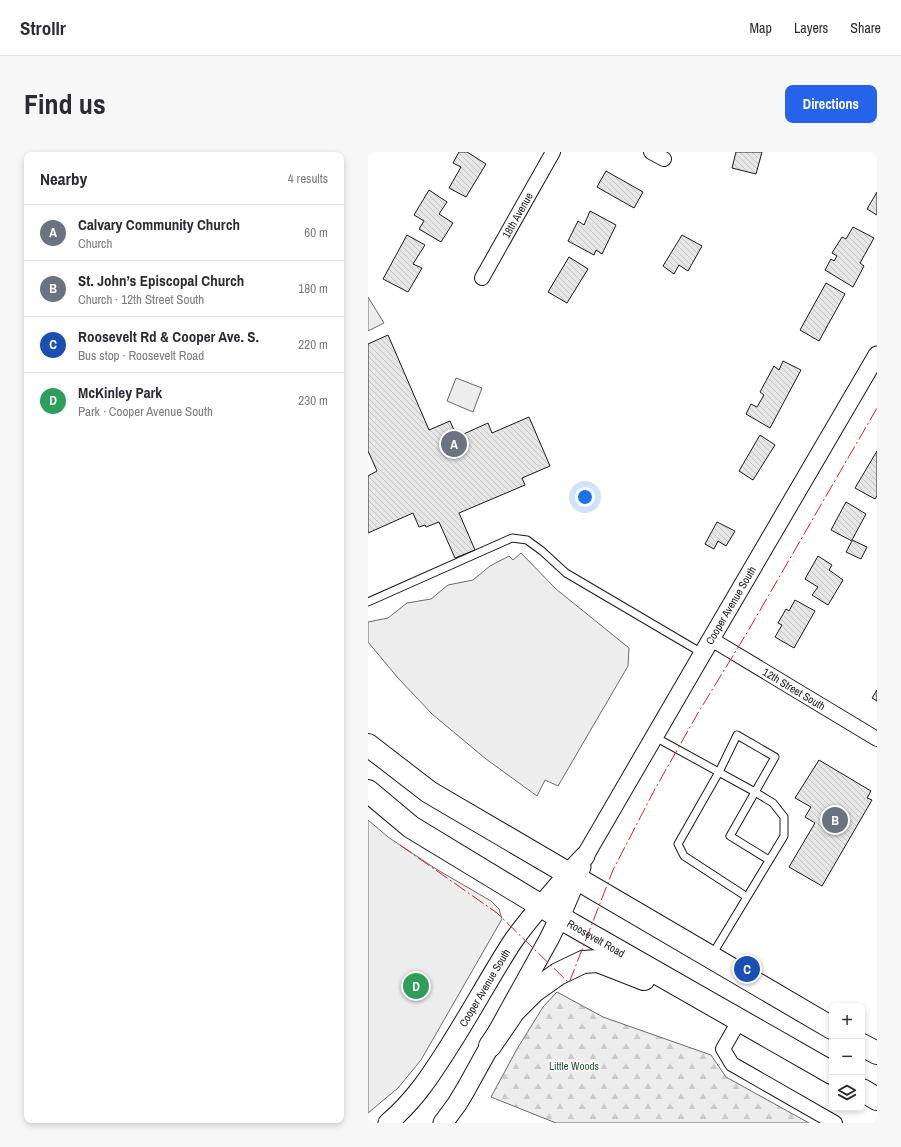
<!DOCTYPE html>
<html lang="en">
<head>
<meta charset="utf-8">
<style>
  :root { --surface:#fff; --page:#f7f7f7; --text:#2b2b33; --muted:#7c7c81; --line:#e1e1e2; --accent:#2563eb }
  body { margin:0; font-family:"Archivo Narrow",sans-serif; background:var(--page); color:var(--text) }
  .controls { position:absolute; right:12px; bottom:12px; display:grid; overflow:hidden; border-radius:8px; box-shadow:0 2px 6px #0003 }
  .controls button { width:36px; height:36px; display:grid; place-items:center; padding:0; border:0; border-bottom:1px solid var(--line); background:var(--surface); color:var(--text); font:20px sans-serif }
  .you { position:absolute; left:217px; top:345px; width:14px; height:14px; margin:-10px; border:3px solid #fff; border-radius:50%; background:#1a73e8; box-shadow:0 0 0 6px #1a73e833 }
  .badge { display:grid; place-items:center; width:26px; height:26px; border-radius:50%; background:var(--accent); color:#fff; font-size:13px; font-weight:700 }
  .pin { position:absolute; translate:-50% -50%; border:2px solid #fff; box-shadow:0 1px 4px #0006 }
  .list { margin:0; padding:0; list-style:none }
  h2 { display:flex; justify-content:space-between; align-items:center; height:52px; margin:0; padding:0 16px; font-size:17px }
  h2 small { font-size:13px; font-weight:400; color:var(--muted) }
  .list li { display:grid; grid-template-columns:26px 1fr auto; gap:12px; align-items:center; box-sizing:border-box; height:56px; padding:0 16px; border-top:1px solid var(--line) }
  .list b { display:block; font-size:15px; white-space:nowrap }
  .list p { margin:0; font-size:13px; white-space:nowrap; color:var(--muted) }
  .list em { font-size:13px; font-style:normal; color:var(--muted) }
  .icon { flex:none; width:22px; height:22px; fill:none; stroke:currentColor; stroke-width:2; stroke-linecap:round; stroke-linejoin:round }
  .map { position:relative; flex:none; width:509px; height:971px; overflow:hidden; border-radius:8px }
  header { display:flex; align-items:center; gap:24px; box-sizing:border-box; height:56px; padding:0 20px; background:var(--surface); border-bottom:1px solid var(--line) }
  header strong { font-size:19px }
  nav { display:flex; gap:22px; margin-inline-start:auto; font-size:14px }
  .intro { display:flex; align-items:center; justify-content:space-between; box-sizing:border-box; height:96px; padding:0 24px }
  h1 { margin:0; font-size:28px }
  .button { padding:10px 18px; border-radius:8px; background:var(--accent); color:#fff; font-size:14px; font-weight:700 }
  main { display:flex; gap:24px; padding:0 24px }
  aside { flex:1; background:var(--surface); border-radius:8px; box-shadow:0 2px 6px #0003 }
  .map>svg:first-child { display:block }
</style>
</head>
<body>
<header>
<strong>Strollr</strong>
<nav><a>Map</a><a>Layers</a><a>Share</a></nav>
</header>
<div class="intro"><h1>Find us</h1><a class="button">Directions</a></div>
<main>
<aside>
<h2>Nearby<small>4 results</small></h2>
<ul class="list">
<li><span class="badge" style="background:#6b7280">A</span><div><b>Calvary Community Church</b><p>Church</p></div><em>60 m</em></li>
<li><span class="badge" style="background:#6b7280">B</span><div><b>St. John’s Episcopal Church</b><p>Church · 12th Street South</p></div><em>180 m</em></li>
<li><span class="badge" style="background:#1a4fb4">C</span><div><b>Roosevelt Rd &amp; Cooper Ave. S.</b><p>Bus stop · Roosevelt Road</p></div><em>220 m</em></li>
<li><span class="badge" style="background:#2e9e5b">D</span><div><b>McKinley Park</b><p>Park · Cooper Avenue South</p></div><em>230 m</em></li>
</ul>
</aside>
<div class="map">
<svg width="509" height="971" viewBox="0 0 509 971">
  <defs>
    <pattern id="forest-firs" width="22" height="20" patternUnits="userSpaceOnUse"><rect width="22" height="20" fill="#ededed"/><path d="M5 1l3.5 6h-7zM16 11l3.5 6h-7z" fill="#cbcbcb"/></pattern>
    <pattern id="building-back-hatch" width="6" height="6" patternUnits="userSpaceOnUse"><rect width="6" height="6" fill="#e6e6e6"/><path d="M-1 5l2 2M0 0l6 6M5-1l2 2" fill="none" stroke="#c5c5c5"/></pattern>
  </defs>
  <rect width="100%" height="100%" fill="#fff"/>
  <path fill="url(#forest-firs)" stroke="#6a6a6a" d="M189 840 235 865 343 903 358 925 441 971H188L123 945 149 897 175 855Z"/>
  <path fill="#ededed" stroke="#6a6a6a" d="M0 145 16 171 0 179Z
    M88 226 114 236 105 260 79 249Z
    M153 401 188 437 261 496 260 514 190 634 177 628 169 644 118 607 64 562 30 526 0 490V470L20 466 39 451 63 447 80 433 105 428 122 414 141 404 145 408Z
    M0 668 20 685 68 717 123 749 131 757 134 767 53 908 30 936 0 961Z"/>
  <path fill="url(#building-back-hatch)" stroke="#1a1a1a" d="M91 0H99L118 12 98 45 81 36 93 15 85 11Z
    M368 0H394L388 22 364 16Z
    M238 19 275 40 266 56 229 35Z
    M61 38 79 50 71 62 85 71 73 90 51 77 56 69 46 63Z
    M509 40V63L499 57Z
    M222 59 248 73 234 102 228 98 226 103 200 89 210 69 216 73Z
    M485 75 506 86 492 111 496 114 485 135 457 118 463 107 466 109 469 104 464 101 474 85 478 87Z
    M39 83 57 93 45 112 54 116 40 140 15 127Z
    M314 83 334 94 320 119 311 113 306 122 295 114Z
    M201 105 220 117 199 151 180 140Z
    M458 131 477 142 451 189 432 178Z
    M20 183 61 278 82 269 89 285 120 271 124 281 161 265 182 314 154 326 157 333 91 361 107 398 87 406 71 370 58 375 57 373 51 375 45 361 0 381V324L9 319 0 299V192Z
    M415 209 433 218 402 276 378 262 383 252 389 255 396 243 392 240 406 214 411 218Z
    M392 283 407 293 385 328 371 319Z
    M509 299V344L507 347 487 336Z
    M478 350 498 362 484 388 499 395 493 407 478 400 484 389 463 378Z
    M349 370 367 379 358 394 350 389 346 397 337 392Z
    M450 404 464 413 461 418 475 428 460 453 444 443 450 435 437 427Z
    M427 448 447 459 426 496 407 485 414 473 410 471 418 457 421 459Z
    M509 538V549L504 546Z
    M451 608 503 639 499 646 504 648 454 734 421 715 447 671 437 665 443 655 427 646Z"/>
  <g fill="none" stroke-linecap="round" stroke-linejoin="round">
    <g stroke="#1a1a1a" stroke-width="9">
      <path id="service" d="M0 450 144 386 159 388 174 399 198 421 334 501
        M287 585 387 640 405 651 416 665V684L344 803
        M379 745 316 704 310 692 351 620 369 583 407 605 362 684 401 708"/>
    </g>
    <g stroke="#1a1a1a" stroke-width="16">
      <g id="minor">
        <path d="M283 0 296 7"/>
        <path id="s1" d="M114 126 185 0"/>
        <path id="s2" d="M343 487 509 587"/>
        <path d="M371 869 355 897 364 912 467 971"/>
      </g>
    </g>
    <g stroke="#1a1a1a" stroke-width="19">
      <g id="tertiary">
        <path id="s3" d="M217 704 343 487 509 203"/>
      </g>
    </g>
    <g stroke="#1a1a1a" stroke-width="21">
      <g id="secondary">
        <path id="s4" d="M20 971C47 948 63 923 82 893 103 860 122 825 143 792 155 774 169 758 183 742 194 729 205 716 217 704"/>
        <path d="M75 971 89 952 98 937 181 787 192 765 213 715"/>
      </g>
    </g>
    <g stroke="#1a1a1a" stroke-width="24">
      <g id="primary">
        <path d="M0 593 61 640 464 876"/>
        <path id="s5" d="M0 639 43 675 203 772 464 921"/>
        <path d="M494 893 509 901"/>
        <path d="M122 894 146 859 166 839 190 822 215 810 230 809 276 827"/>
        <path d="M494 938 509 947"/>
      </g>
    </g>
    <use href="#service" stroke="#fff" stroke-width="7"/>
    <use href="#minor" stroke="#fff" stroke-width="14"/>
    <use href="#tertiary" stroke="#fff" stroke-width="17"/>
    <use href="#secondary" stroke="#fff" stroke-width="19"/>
    <use href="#primary" stroke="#fff" stroke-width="22"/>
    <path stroke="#c62828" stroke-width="1" stroke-dasharray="14 3 2 3" stroke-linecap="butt" d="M32 693 129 761 201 831 245 718 287 637 330 561 380 479 509 256"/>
  </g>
  <g text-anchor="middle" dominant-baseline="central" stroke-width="3" stroke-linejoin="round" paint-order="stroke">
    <g font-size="11" fill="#1a1a1a" stroke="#fff">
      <text stroke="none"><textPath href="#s1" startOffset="72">18th Avenue</textPath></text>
      <text stroke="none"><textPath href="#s3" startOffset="290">Cooper Avenue South</textPath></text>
      <text stroke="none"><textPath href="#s2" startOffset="97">12th Street South</textPath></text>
      <text stroke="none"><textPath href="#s5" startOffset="272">Roosevelt Road</textPath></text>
      <text stroke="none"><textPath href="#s4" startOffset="167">Cooper Avenue South</textPath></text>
    </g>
    <g font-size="11" fill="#2b5a34" stroke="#fff">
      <text x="206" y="914">Little Woods</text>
    </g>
  </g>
</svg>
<div class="controls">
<button>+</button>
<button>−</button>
<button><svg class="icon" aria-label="layers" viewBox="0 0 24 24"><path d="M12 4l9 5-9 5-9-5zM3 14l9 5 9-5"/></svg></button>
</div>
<div class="you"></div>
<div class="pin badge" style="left:86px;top:292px;background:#6b7280">A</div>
<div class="pin badge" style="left:467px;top:668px;background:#6b7280">B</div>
<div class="pin badge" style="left:379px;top:817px;background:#1a4fb4">C</div>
<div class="pin badge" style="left:48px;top:834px;background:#2e9e5b">D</div>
</div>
</main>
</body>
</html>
